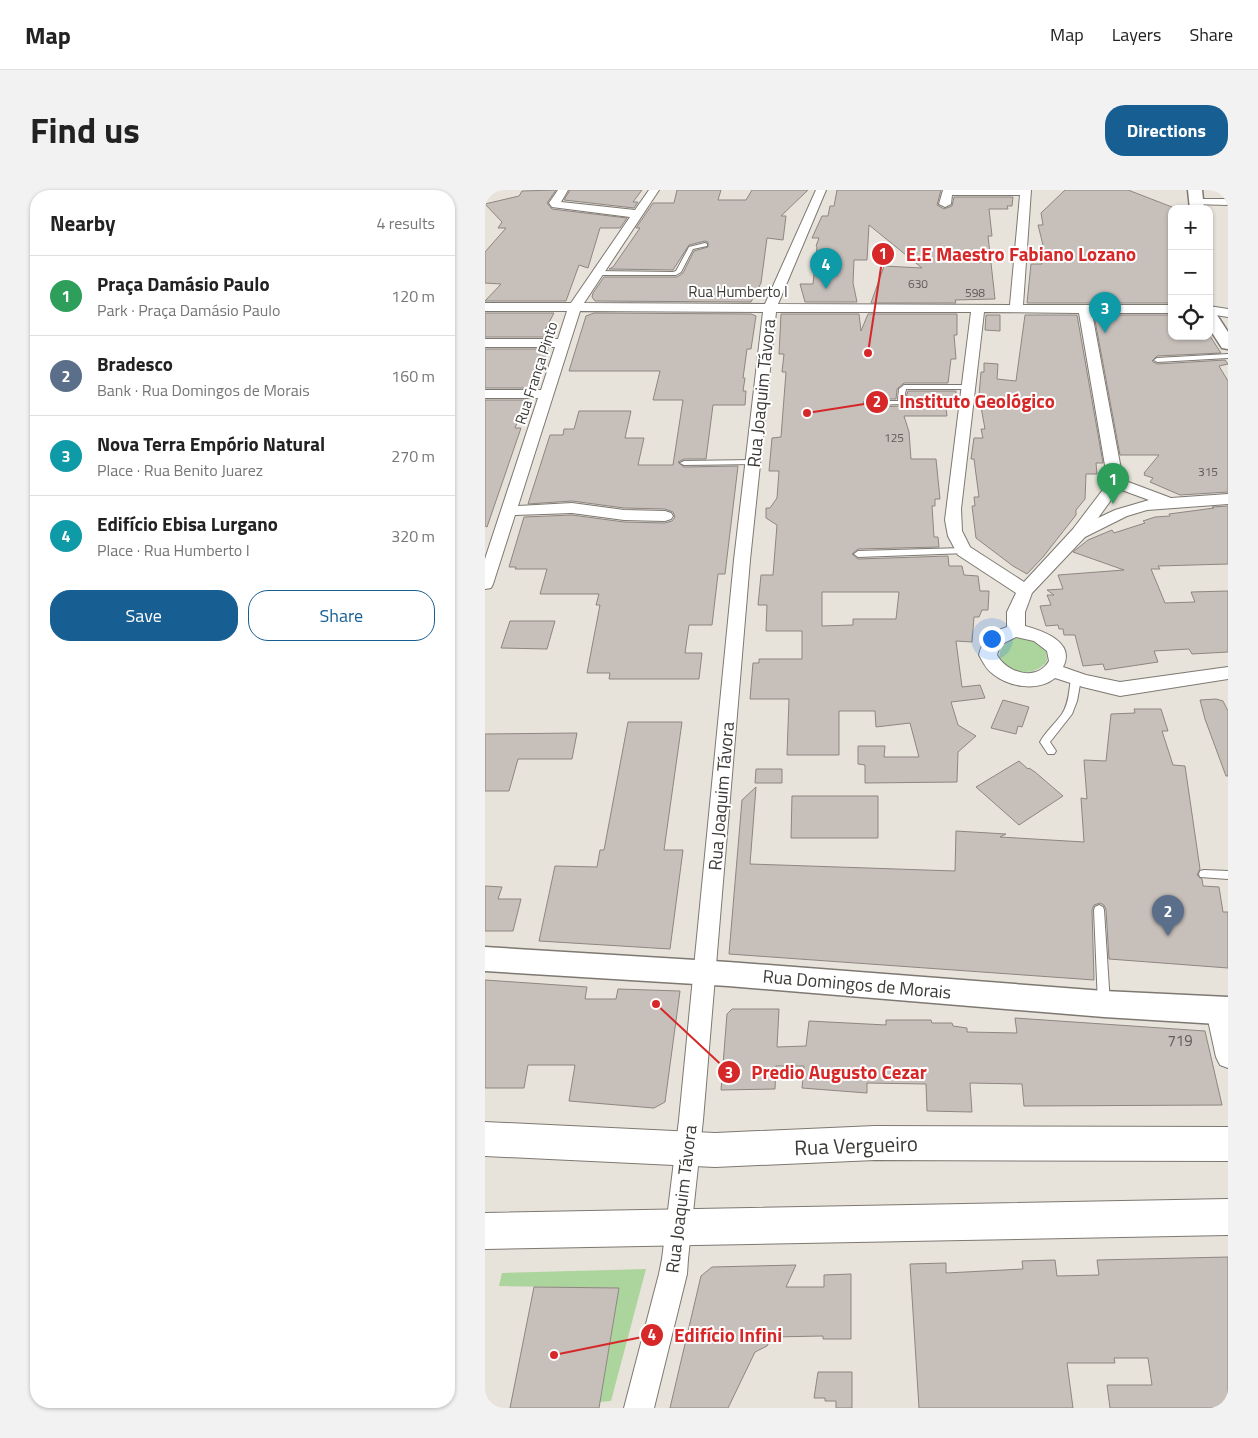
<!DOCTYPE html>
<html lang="en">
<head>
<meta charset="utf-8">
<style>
  :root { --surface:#fff; --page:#f2f2f2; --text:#222; --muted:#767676; --line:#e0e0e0; --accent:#175e92 }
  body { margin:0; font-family:"Titillium Web",sans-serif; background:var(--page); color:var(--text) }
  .controls { position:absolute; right:15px; top:15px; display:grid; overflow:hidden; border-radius:10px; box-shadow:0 1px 4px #0004 }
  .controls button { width:45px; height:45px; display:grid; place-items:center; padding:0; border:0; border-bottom:1px solid var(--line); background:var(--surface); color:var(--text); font:25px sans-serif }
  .you { position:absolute; left:506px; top:448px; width:18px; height:18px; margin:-12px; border:4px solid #fff; border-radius:50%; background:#1a73e8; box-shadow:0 0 0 8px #1a73e833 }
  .badge { display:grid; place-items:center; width:32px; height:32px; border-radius:50%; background:var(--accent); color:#fff; font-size:16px; font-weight:700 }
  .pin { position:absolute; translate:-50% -41px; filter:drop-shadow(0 1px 2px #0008) }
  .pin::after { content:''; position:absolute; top:26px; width:18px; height:15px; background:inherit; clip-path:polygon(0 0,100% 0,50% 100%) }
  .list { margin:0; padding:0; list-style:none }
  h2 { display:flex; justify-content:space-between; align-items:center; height:65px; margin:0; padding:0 20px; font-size:21px }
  h2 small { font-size:16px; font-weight:400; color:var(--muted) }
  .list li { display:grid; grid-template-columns:32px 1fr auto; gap:15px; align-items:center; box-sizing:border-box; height:80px; padding:0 20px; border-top:1px solid var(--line) }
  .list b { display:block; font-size:19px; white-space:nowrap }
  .list p { margin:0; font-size:16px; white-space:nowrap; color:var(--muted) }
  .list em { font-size:16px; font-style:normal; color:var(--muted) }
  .actions { display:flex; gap:10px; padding:15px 20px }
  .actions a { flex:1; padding:11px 0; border:1px solid var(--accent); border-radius:20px; text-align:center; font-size:18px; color:var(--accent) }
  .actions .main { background:var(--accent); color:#fff }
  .icon { flex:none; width:28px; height:28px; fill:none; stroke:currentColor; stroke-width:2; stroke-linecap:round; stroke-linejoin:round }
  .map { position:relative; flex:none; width:743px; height:1218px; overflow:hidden; border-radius:20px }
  header { display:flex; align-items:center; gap:30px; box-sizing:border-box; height:70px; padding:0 25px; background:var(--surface); border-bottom:1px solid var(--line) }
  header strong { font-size:24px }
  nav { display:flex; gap:28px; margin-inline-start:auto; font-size:18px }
  .intro { display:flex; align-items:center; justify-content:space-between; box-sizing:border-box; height:120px; padding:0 30px }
  h1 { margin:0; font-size:35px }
  .button { padding:12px 22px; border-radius:20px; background:var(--accent); color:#fff; font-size:18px; font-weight:700 }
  main { display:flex; gap:30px; padding:0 30px }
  aside { flex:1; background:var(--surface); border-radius:20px; box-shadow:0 1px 4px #0004 }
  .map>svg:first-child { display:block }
</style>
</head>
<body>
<header>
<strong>Map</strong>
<nav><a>Map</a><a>Layers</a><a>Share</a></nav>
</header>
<div class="intro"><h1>Find us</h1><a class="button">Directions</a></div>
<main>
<aside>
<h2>Nearby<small>4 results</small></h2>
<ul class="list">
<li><span class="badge" style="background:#2e9e5b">1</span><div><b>Praça Damásio Paulo</b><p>Park · Praça Damásio Paulo</p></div><em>120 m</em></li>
<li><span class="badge" style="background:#5c6f8a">2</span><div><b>Bradesco</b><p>Bank · Rua Domingos de Morais</p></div><em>160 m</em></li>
<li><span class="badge" style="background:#0f9aa8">3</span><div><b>Nova Terra Empório Natural</b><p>Place · Rua Benito Juarez</p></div><em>270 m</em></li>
<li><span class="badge" style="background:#0f9aa8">4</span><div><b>Edifício Ebisa Lurgano</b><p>Place · Rua Humberto I</p></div><em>320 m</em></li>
</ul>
<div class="actions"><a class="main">Save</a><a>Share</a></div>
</aside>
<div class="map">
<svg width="743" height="1218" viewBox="0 0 743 1218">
  <rect width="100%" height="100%" fill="#e7e2da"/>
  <path fill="#acd49d" d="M534 448 550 451 561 460 562 471C550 488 524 484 514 468L516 457 527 449Z
    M161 1079 126 1211 115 1212 134 1098 14 1096 17 1083Z"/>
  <path fill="#c7bfba" stroke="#8d8681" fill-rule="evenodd" d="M71 0 62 13 67 19 142 28 135 38H115L103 78 94 75 81 111H0L16 94 0 93V62L21 38H13L17 32 0 14 34 6 37 1Z
    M85 0H157L148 12H153L149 18 79 10Z
    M192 0H236L233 10H261L267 0H323L296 26H301L298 50 282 48 276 93 266 112 110 111 107 107 108 103 119 87H192L198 83 209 61 223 57V52L220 51 204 55 188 80 124 79 128 77 155 38H151L168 13H189Z
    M352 0H456L452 15 459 19 467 16 469 7H528L527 16H522L523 19H504L507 46H503L510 109 470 110 471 113H386L399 76 437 78 384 35 382 70H369L368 93 372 112H320L315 94H328L332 57 331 56 334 48H327L337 26H343L345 16H349Z
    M580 0H643L687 17V113H542L546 74H557L554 63H560L553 35H558L556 23Z
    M0 123H69L59 142H69L68 147H0Z
    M109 123 266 124 271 126 266 159H262L258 188H260L258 201H261L260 215H228L221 269H199L193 272 199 277 253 276 240 384H233L227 435H204L200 463H217L214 489H124L125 483H102L115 415H111L114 404H55L62 379H30L31 377H24L39 327 87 325 139 332 180 333 187 331 190 327 188 322 180 319 139 318 87 311 43 314 65 245H78L79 239H89L94 221H146L140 248H159L153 275H188L198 210H168L175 181H84L101 126Z
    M296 124H374L376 141 383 124H472V145H469L471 169H466L463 193H419L412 199 411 209H384L378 212 384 217 418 216 423 201H471L470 217 461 218 462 226H419L424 242 426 269H451L455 309H450V316H447L449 347H453L454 357 373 359 367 364 373 369 463 366 464 376H477L479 385 493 386 495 401H504L503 420H497L494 427H489L487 452 471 451 477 497 495 495 500 508 466 512 473 535 491 546 473 562 472 592 380 593V575L373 574V556H400L399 567H434L425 533 391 537 390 521H354V565H302L304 509H265L268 473H274V469H317V441H281L282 415H273L276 385H288L292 335 281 328V318H285L292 308 294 281H284L287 248 296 247 301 182H297L299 164H294ZM337 402H414L411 429H368V435L337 436Z
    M501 125H515V141L500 140Z
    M540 125H592L618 273H611L612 284H601L600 309 591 320V325L558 367 542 384 528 376 491 348 487 316H490L489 307H494L489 269H486L489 248H498L496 239H500L494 206 496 182H499V173L513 174 512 189 531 191Z
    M609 125H687V146H725L736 163 672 166 667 171 672 174 740 170 743 174 734 176 743 191V302L695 305 665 292 668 288 659 285 660 283H659L674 265H635Z
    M0 159H63L52 194 46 198H0Z
    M0 210H41L30 238H36L2 337 0 336Z
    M743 316V374L673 376 675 379H666L680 413 710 412 706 402 743 401V462L707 464 704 459 669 461 673 472 620 480 618 474 598 476 590 445H579L578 439H574L573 435 561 436 555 416 566 415 562 405H569L562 400 578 399 573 385 639 380 588 362 603 350 627 340 629 343 660 333 658 331 670 327 685 326 684 324 729 318 727 317Z
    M25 431H70L62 459 16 458Z
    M731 509 738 511 743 521V586H741L720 529 715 510Z
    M518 510 544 517 537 537 533 536 531 544 506 538Z
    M649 519H676L683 541H677L688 575 700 576 715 679 712 685 717 689 718 696 734 697 738 722H743V778L624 769 621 720 619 715 615 713 609 715 607 720 609 790 244 764 257 610 271 597 265 674 470 681 471 641 521 644 515 647 599 652 596 608 602 609 599 570 621 571 626 524 650 523Z
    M143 532H197L179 660H198L185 759 54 751 70 676 112 677 115 660H119Z
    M92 543 87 569H33L24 601H0V544Z
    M534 571 543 579 544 578 550 582 578 606 534 635 491 597Z
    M271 579H297V593H270Z
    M307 606H393V648H306Z
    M0 696 17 697 13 709H36L28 741H0Z
    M0 790 102 797 100 809H131L133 799 195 801 180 912 169 918 84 911 90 875H43L39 898H0Z
    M247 819H294L292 857 321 856 324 831 401 835V830H446L447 833H467L468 836 482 838V842L532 843 530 828 720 841 737 915 539 916 537 894 485 893 487 922 442 921 441 894 382 893V903L317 898 319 876H291L290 899 236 900 242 824Z
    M743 1067V1218H625L622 1195H667L663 1168H629L630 1173H582L588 1218H434L425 1074 461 1073V1083L538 1079 537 1071 570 1070 572 1086 614 1085 612 1070Z
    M311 1075 301 1097H339V1085L366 1084V1149H338V1146L287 1147 282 1156 270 1162 243 1218H185L216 1086 227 1077Z
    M49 1097 134 1098 114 1218H25Z
    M333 1182H367V1218H351V1211H340V1208H329Z"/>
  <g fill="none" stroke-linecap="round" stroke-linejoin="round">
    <g stroke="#7d7871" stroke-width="2">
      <path id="service" d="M220 53 222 54V56L208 59 196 82 191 85H111L108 83 111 81 188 82 191 81 204 57Z
        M743 164V168L672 172 669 170 672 168Z
        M419 195H482L485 197 482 199H421L418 214 384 215 380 213 384 211H413L414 199Z
        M268 270H271V274L199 275 195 273 199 271Z
        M479 358 482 359V363L373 367 369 364 373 361Z
        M591 486 596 489 592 511 587 524 565 552 571 561 569 564H563L555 552C561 541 570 534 577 524 584 514 584 500 586 489Z
        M719 680 743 681V689L715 687 714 684 715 681Z
        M614 715 618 717 619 720 625 814 623 818 619 819 615 818 613 814 609 720 610 717Z"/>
    </g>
    <g stroke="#7d7871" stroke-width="2">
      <path id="minor" d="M73 0H83L76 12 150 20 164 0H174L99 113 280 114 331 0H341L293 114 525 115 535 5H467L466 14 460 17 454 14 458 0H546L538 115H687V123H607L638 290 686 308 743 304V314L662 320 642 326 600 347 547 403 540 422V436C558 441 591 452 578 477L601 485 635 492 743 477V489L635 506 598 497 570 488C553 502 524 497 508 484 501 479 498 472 494 465 497 449 507 442 522 437V422L531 403 473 365 463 346 460 330 486 122H291L265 370 218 930 203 1069 202 1084 169 1218H139L174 1084 177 1069 194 930 249 370 278 122 95 121 33 316 87 313 139 320 180 321 186 323 188 326 186 329 180 331 139 330 87 323 30 325 8 394 6 398 0 399V369L53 208H0V200H56L70 157H0V149H73L82 121H0V113H86L145 27 67 17 64 13ZM499 122 594 123 623 293 588 339 539 392 485 357 477 341 476 319ZM634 299 664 310 630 320 613 328ZM531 447 549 451 562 461 564 471C552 492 522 483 512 465L515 455Z
        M711 9H743V15L707 14 705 12 707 10Z
        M724 116 743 119V127L724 124Z
        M733 811 741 814 743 818V878L735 875 731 867 721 821 725 814Z"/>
    </g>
    <g stroke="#7d7871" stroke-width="3">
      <path id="tertiary" d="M703 0H717L719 19H705Z
        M724 120 730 122 743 142V159L737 158 724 138Z
        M0 757 243 772 619 801 743 807V833L733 834 619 827 243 796 0 781Z"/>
    </g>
    <g stroke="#7d7871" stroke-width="2">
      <path id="primary" d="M0 932 230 943 390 936 743 937V971L390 970 230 977 0 966Z
        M743 1009V1045L0 1059V1023Z"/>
    </g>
    <use href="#service" fill="#fff" fill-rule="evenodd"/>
    <use href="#minor" fill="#fff" fill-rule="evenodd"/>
    <use href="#tertiary" fill="#fff" fill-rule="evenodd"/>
    <use href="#primary" fill="#fff" fill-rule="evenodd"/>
  </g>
  <g text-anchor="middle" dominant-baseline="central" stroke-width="4" stroke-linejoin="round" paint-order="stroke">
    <g font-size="12" fill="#5f5b58">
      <text x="433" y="93">630</text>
      <text x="490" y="102">598</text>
      <text x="409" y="247">125</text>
      <text x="723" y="281">315</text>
    </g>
    <g font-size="15" fill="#3c3a37" stroke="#fff">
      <text x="253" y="101">Rua Humberto I</text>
      <text transform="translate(51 183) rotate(-72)">Rua França Pinto</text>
    </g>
    <g font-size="15" fill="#5f5b58">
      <text x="695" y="850">719</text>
    </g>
    <g font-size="18" fill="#3c3a37" stroke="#fff">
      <text transform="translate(276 203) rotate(-84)">Rua Joaquim Távora</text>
      <text transform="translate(236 606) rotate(-85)">Rua Joaquim Távora</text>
      <text transform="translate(372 794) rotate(5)">Rua Domingos de Morais</text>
      <text transform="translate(196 1009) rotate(-83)">Rua Joaquim Távora</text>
    </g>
    <g font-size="21" fill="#3c3a37" stroke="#fff">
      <text transform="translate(371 955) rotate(-2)">Rua Vergueiro</text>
    </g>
  </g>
  <path fill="none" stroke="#d62828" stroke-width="2" d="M383 163L398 64M322 223L392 212M171 814L244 882M69 1165L167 1145"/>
  <g fill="#d62828" stroke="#fff" stroke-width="2">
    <circle cx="383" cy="163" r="5"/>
    <circle cx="322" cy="223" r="5"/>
    <circle cx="171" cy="814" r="5"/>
    <circle cx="69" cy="1165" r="5"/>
    <circle cx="398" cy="64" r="12"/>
    <circle cx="392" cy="212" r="12"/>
    <circle cx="244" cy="882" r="12"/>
    <circle cx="167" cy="1145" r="12"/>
  </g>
  <g font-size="15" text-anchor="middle" font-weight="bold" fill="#fff">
    <text x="398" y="69">1</text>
    <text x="392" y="217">2</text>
    <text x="244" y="888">3</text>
    <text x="167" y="1150">4</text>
  </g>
  <g font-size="19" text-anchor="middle" font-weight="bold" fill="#d62828" stroke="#fff" stroke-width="4" stroke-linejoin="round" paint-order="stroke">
    <text x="536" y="71">E.E Maestro Fabiano Lozano</text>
    <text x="492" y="218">Instituto Geológico</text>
    <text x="354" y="889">Predio Augusto Cezar</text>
    <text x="243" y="1152">Edifício Infini</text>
  </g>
</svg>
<div class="controls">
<button>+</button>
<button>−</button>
<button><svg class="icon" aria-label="locate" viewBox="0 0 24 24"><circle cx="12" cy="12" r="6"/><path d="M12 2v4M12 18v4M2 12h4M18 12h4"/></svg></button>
</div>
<div class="you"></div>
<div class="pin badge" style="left:628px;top:314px;background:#2e9e5b">1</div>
<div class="pin badge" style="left:683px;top:746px;background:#5c6f8a">2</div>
<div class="pin badge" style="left:620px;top:143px;background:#0f9aa8">3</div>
<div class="pin badge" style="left:341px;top:99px;background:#0f9aa8">4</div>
</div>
</main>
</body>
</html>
